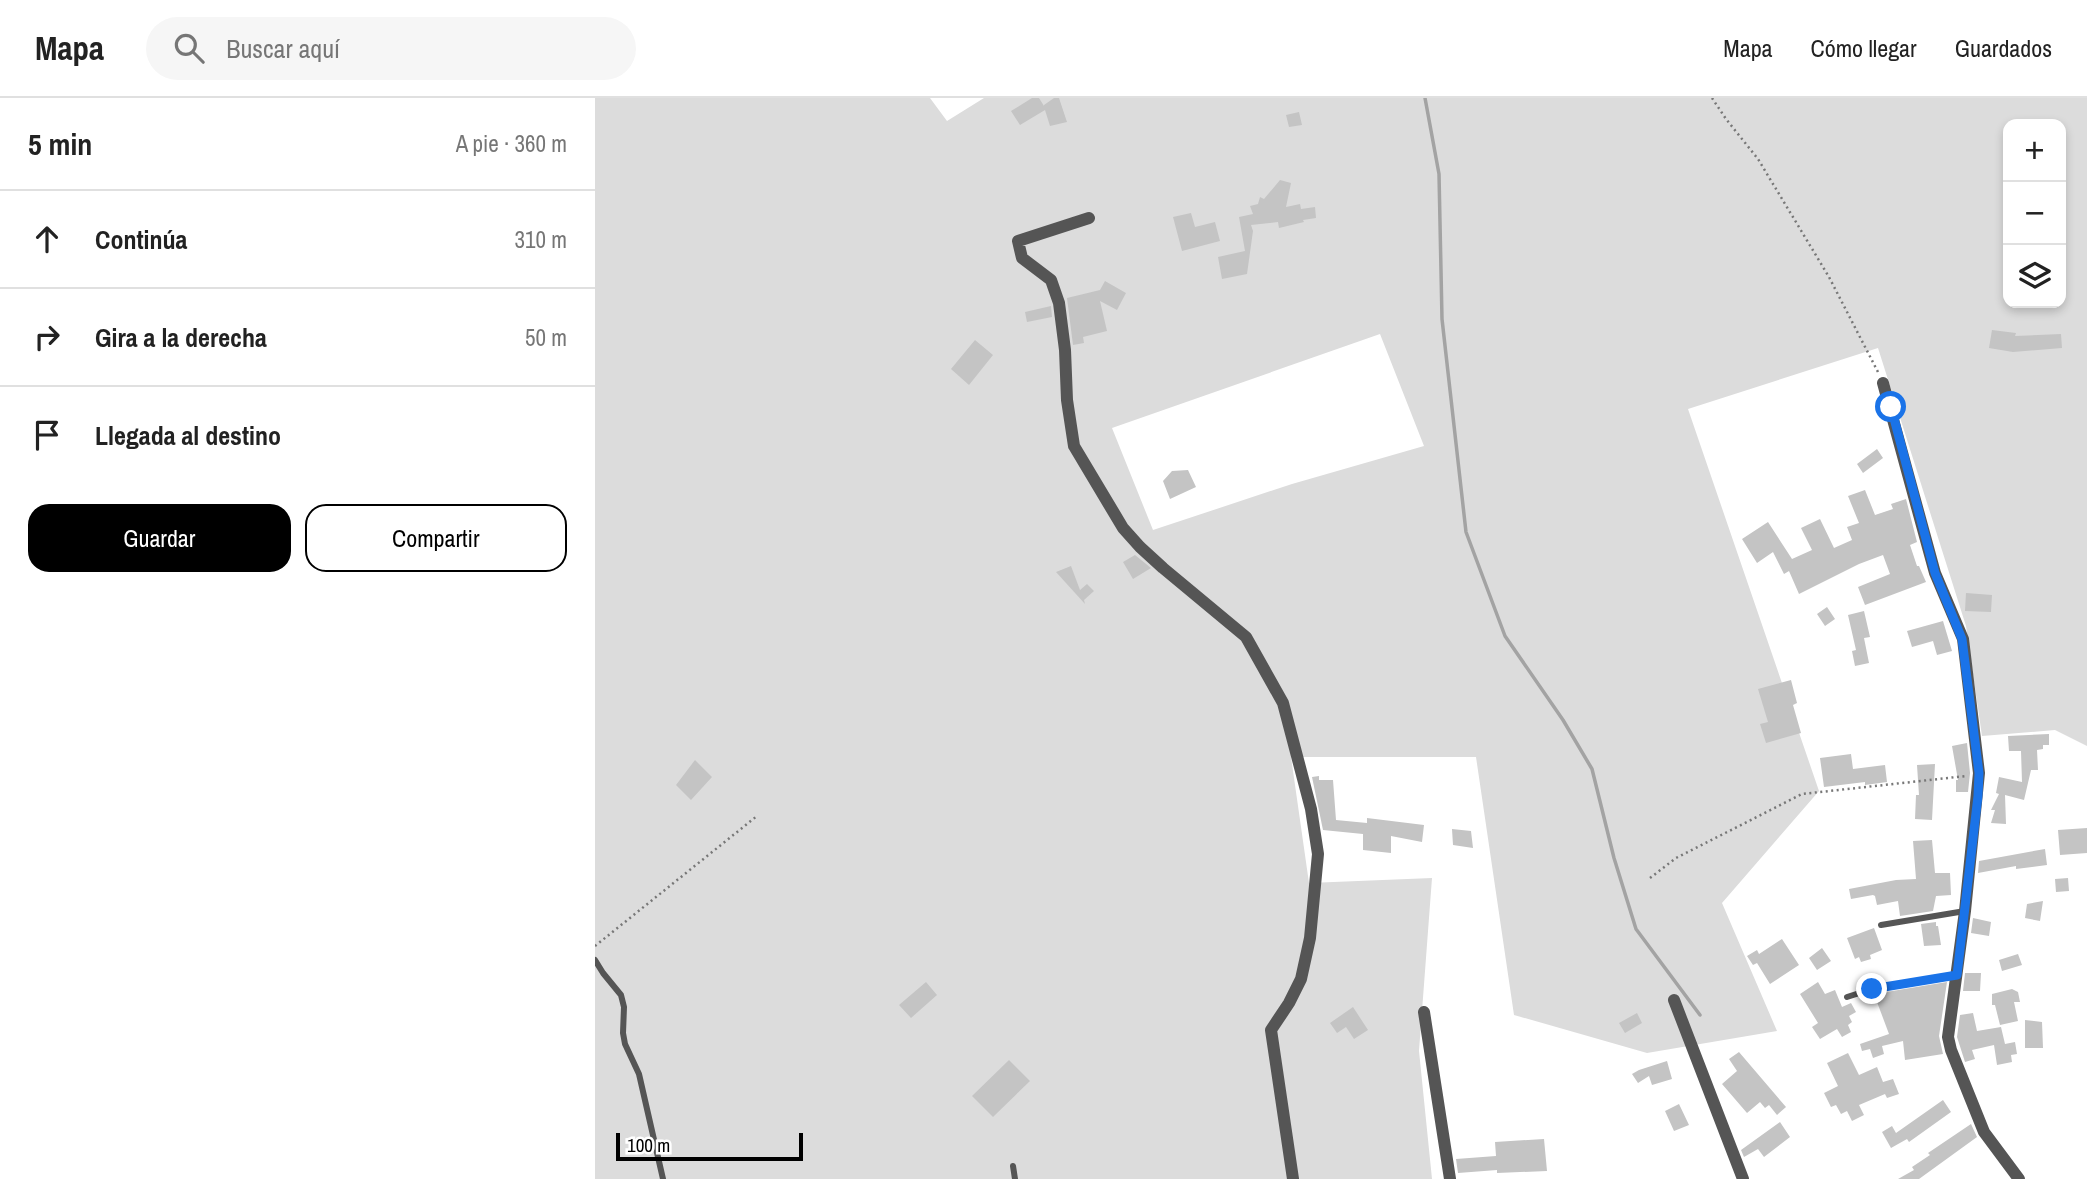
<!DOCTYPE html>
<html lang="es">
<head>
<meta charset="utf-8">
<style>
  :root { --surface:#fff; --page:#f6f6f6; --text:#222; --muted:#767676; --line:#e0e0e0; --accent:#000 }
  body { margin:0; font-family:"Archivo Narrow",sans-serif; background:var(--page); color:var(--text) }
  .controls { position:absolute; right:21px; top:21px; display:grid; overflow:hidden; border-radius:14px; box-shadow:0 4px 10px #0003 }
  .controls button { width:63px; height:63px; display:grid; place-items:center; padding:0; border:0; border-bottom:2px solid var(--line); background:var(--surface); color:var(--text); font:35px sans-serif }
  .scale { position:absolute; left:21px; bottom:18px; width:187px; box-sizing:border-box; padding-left:7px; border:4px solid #000; border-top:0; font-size:19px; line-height:24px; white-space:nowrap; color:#000; -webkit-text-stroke:5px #fff; paint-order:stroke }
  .stop { position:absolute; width:21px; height:21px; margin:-16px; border:5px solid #1a73e8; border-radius:50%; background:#fff }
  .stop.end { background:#1a73e8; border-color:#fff; box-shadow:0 2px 7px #0008 }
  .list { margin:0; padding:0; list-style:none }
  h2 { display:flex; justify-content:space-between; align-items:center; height:91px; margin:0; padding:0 28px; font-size:30px }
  h2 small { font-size:23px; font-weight:400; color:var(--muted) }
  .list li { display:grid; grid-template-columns:46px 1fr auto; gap:21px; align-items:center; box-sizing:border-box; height:98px; padding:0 28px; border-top:2px solid var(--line) }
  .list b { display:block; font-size:26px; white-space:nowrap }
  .list em { font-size:23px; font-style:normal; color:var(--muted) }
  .actions { display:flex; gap:14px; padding:21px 28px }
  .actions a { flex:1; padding:16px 0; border:2px solid var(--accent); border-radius:21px; text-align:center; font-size:24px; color:var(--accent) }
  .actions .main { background:var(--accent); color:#fff }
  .icon { flex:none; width:38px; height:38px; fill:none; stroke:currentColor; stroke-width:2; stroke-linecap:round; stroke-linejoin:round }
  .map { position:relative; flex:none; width:1492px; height:1081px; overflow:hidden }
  header { display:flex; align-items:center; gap:42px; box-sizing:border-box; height:98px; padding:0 35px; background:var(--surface); border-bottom:2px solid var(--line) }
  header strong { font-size:33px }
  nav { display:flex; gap:38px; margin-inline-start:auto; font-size:24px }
  .search { width:490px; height:63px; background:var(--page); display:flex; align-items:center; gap:18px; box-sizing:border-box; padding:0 24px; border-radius:38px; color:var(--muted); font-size:26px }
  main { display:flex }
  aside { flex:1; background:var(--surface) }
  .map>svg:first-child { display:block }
</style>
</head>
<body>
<header>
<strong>Mapa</strong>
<div class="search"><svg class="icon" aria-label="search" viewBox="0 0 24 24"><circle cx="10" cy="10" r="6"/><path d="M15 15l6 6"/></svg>Buscar aquí</div>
<nav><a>Mapa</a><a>Cómo llegar</a><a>Guardados</a></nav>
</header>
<main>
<aside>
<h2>5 min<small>A pie · 360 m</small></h2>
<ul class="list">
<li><svg class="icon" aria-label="ahead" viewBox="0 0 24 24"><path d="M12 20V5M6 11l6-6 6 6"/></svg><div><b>Continúa</b></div><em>310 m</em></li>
<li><svg class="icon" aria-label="right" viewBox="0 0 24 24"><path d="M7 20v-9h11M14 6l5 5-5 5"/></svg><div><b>Gira a la derecha</b></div><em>50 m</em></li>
<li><svg class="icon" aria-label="arrive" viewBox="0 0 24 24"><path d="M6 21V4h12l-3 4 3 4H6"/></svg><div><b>Llegada al destino</b></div></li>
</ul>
<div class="actions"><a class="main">Guardar</a><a>Compartir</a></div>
</aside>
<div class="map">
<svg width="1492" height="1081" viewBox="0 0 1492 1081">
  <rect width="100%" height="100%" fill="#fff"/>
  <path fill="#dcdcdc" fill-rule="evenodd" d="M0 0H335L352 23 389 0H1492V648L1460 632 1387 638 1371 528 1283 250 1093 311 1224 693 1127 805 1182 933 1052 955 919 917 881 659H696L714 785 837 780 824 953 837 1081H0ZM1413 26H1466V205H1413ZM785 236 829 348 697 386 558 432 517 330Z"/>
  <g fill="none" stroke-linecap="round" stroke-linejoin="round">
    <path stroke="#a3a3a3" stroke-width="3.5" d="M830 0 844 76 847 221 871 434 910 538 968 622 997 671 1019 760 1041 831 1105 917"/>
  </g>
  <path fill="#c4c4c4" d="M437 0H444L449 8V7L459 0H464L472 24 455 28 450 12 425 27 416 13Z
    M704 14 707 27 694 29 691 17Z
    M685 82 696 85 691 109 705 106 706 111 720 109 721 120 708 122 709 124 684 130 683 124 656 127 658 133 652 176 627 181 623 159 650 153 644 119 658 116 655 108 663 106 665 99 669 101Z
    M596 115 600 129 620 124 625 143 587 153 578 119Z
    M510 183 531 195 522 212 505 203 512 233 488 239 489 245 478 247 472 200 505 192Z
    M456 208 457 219 432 224 430 214Z
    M1397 232 1421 235 1420 238 1466 236 1467 250 1418 254 1394 250Z
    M380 242 398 257 374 287 356 271Z
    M1282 351 1288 360 1268 375 1262 366Z
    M593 372 601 389 575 401 568 383 577 373Z
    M1270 392 1280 417 1298 411 1296 406 1311 401 1322 444 1315 447 1322 468H1324L1331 484 1270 507 1263 489 1295 476 1288 457 1264 466 1204 496 1194 473 1189 476 1178 454 1162 465 1147 441 1173 424 1197 461 1217 452 1206 430 1225 421 1239 450 1257 442 1252 429 1264 425 1253 398Z
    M540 457 556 470 538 481 528 464Z
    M476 468 485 492 492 486 499 493 489 502 490 506 461 474Z
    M1371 495 1397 497 1396 514 1370 513Z
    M1232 509 1240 521 1230 528 1222 516Z
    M1269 513 1275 539 1269 540 1274 565 1260 568 1257 553 1261 552 1253 517Z
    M1348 523 1357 553 1342 557 1338 543 1317 549 1312 533Z
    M1196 582 1202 605 1198 607 1206 635 1171 645 1165 626 1173 624 1163 591Z
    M1454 636V647H1448V651L1442 652 1443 672H1436L1429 702 1410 697 1411 726 1396 725 1400 712H1396L1404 696 1401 695 1404 679 1427 684 1426 653H1414L1413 638Z
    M1372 645 1375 675 1373 694H1361V682H1363L1357 648Z
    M1256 656 1258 671 1290 667 1292 684 1270 687V684L1229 689 1225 660Z
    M100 662 117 679 96 702 81 687Z
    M1340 666 1337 722 1320 721 1321 697H1324L1322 667Z
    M724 678V682H738L741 722 772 725V720L829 727 827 744 796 738V755L768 752V736L728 732 717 679Z
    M1492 730V755L1465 757 1463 732Z
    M857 731 876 733 878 750 858 747Z
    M1337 742 1340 775H1355L1356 797 1341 798 1338 813 1305 818 1303 803 1282 807 1280 798 1278 797 1256 801 1254 791 1301 782 1321 781 1318 743Z
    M1450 751 1452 767 1421 771V768L1383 775 1384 763Z
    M1473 780 1474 793 1461 794 1460 781Z
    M1448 803 1445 823 1430 820 1432 806Z
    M1378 820 1396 824 1394 838 1376 835Z
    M1341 824V828H1343L1346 847 1329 848 1326 826Z
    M1279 830 1287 852 1275 857 1276 861 1266 864 1264 859 1260 861 1252 840Z
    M1187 841 1204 867 1175 886 1162 865 1158 867 1152 858 1162 852 1164 856Z
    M1227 850 1236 863 1222 872 1214 860Z
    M1423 856 1427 867 1407 873 1404 862Z
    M1370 875H1386L1385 893H1368Z
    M331 884 342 897 316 920 304 907Z
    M1223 884 1230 896 1240 892 1247 909 1256 905 1261 914 1254 918 1257 924 1253 927 1256 934 1247 939 1242 931 1225 941 1217 929 1223 925 1205 896Z
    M1352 884 1344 938 1348 956 1310 962 1308 943 1287 948 1289 956 1278 960 1275 951 1267 953 1265 946 1294 936 1279 896Z
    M1417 891 1423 894 1425 904H1419L1423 923 1405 927 1400 907H1397V896Z
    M758 909 773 932 759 941 751 929 742 935 735 925Z
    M1042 915 1047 925 1030 935 1024 925Z
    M1378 915 1382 933 1406 929 1410 946 1420 944 1422 956 1416 957 1417 964 1402 967 1399 947 1377 952 1380 961 1370 964 1362 939 1365 917Z
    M1430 922 1447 924 1448 950H1430Z
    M1144 954 1191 1009 1182 1017 1174 1007 1170 1010 1165 1004 1152 1015 1127 986 1142 973 1134 961Z
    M1253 955 1264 977 1282 969 1288 984 1298 981 1304 996 1292 1000 1290 996 1264 1007 1269 1017 1257 1023 1252 1013 1246 1016 1241 1007 1236 1009 1229 995 1243 988 1232 965Z
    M414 962 435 983 398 1019 377 998Z
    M1072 963 1077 981 1057 987 1054 978 1043 985 1037 976 1044 972Z
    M1348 1002 1356 1014 1314 1044 1312 1041 1296 1050 1287 1034 1297 1028 1301 1035Z
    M1084 1006 1094 1027 1079 1033 1070 1013Z
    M1185 1024 1195 1039 1169 1059 1163 1051 1149 1059 1146 1052Z
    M1376 1026 1382 1039 1324 1081H1303L1319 1072 1317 1069 1335 1057 1333 1055Z
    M949 1041 952 1073 902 1075V1072L863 1075 861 1061 901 1058 900 1044Z"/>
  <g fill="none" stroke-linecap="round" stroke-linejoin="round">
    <path stroke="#777" stroke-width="2.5" stroke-dasharray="2 3.5" stroke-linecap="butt" d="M1117 0 1131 21 1163 61 1234 179 1284 276
      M1055 780 1081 760 1207 696 1371 678
      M0 848 162 718"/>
    <path stroke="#555" stroke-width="6" d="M1286 827 1370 813
      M0 862 8 875 26 897 29 909 28 935 30 946 44 976 68 1081
      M1252 899 1277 891 1362 877
      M418 1068 420 1081"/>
    <path stroke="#555" stroke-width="12" d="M494 120 423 143 427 160 456 182 464 205 470 252 472 302 479 348 528 430 545 449 568 470 651 539 688 605 716 711 723 756 715 840 706 881 694 905 676 932 698 1081
      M1288 285 1340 475 1368 541 1384 675 1370 813 1353 939 1356 952 1389 1034 1424 1081
      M1079 902 1148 1081
      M829 914 855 1081"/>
  </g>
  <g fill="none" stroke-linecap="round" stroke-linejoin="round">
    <path stroke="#1a73e8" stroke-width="9" d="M1277 891 1362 877 1383 698 1384 675 1367 541 1340 475 1296 309"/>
  </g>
</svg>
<div class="controls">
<button>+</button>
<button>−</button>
<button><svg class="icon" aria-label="layers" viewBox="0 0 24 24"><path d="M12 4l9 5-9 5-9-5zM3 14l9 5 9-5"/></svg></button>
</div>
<div class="scale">100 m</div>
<div class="stop" style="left:1296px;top:309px"></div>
<div class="stop end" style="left:1277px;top:891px"></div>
</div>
</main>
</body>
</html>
